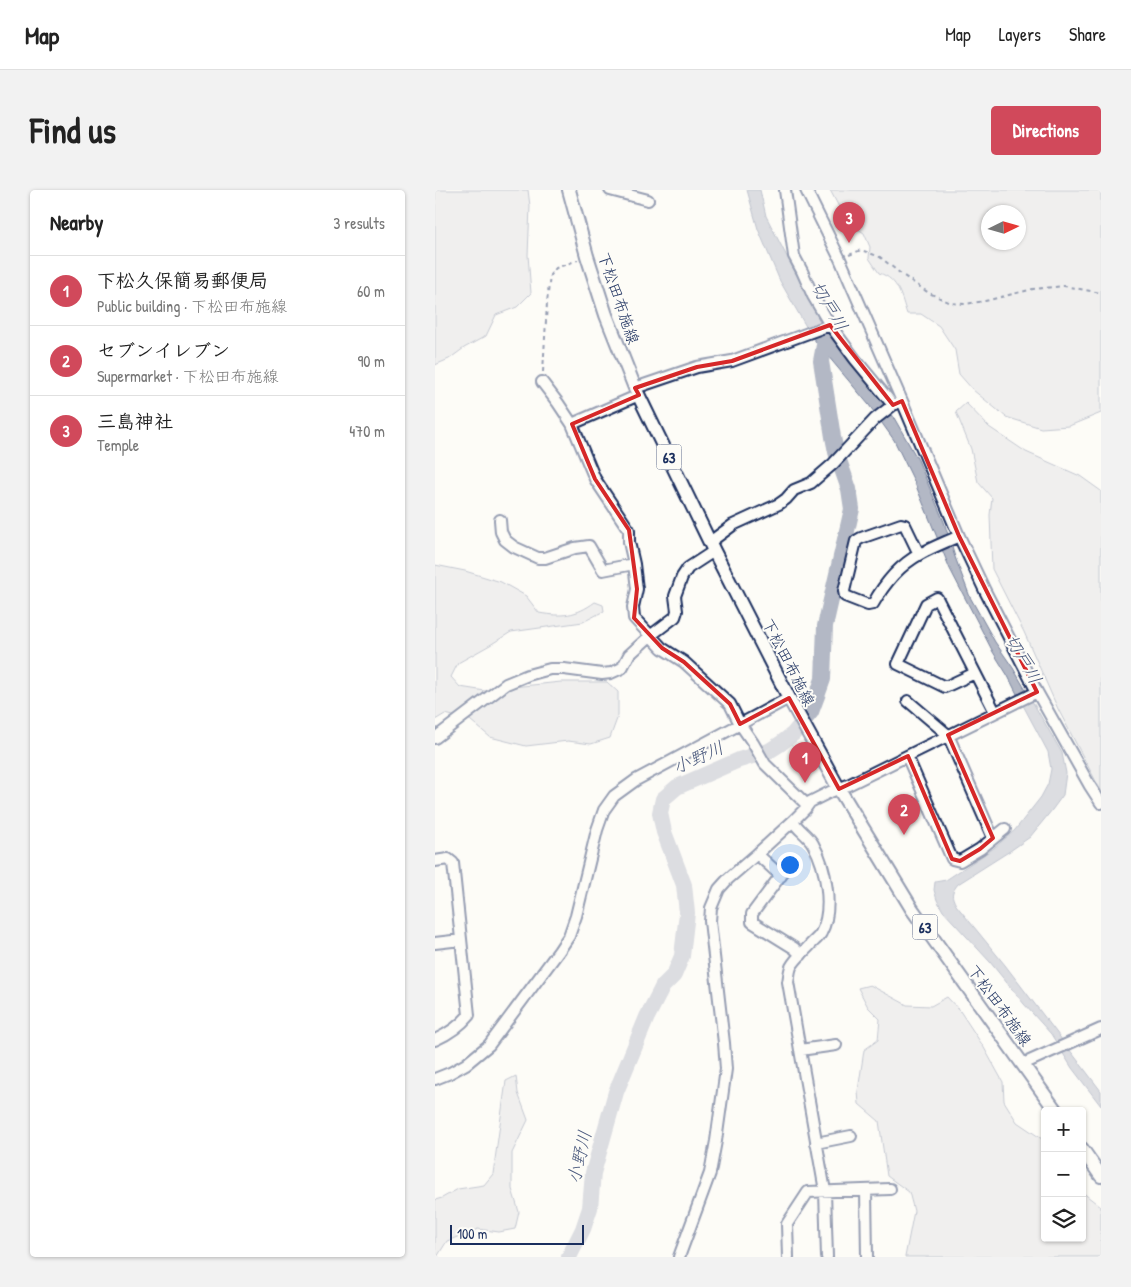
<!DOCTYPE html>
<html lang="en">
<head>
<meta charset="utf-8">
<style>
  :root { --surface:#fff; --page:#f2f2f2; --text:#222; --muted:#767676; --line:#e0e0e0; --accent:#d1495b }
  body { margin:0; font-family:"Patrick Hand","Klee One",sans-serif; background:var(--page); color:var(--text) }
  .controls { position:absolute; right:15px; bottom:15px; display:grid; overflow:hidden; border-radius:5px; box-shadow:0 1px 4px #0004 }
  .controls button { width:45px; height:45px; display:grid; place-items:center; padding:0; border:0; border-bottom:1px solid var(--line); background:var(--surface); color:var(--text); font:25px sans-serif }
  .compass { position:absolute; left:546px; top:15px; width:45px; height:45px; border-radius:50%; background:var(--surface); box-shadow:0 1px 4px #0004; rotate:85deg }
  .scale { position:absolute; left:15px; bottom:12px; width:134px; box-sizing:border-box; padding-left:5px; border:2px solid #1b2f5e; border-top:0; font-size:14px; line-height:18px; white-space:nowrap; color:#1b2f5e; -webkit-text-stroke:4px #fdfcf7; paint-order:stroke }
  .you { position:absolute; left:354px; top:674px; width:18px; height:18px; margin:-12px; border:4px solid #fff; border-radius:50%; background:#1a73e8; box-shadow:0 0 0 8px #1a73e833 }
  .badge { display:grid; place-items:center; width:32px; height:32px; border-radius:50%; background:var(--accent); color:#fff; font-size:16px; font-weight:700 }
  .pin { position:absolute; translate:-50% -41px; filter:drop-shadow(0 1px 2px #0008) }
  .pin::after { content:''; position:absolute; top:26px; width:18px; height:15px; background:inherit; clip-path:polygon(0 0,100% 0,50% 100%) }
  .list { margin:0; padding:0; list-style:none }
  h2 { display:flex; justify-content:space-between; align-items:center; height:65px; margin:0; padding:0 20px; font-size:21px }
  h2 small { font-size:16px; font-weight:400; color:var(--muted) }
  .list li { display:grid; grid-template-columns:32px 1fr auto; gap:15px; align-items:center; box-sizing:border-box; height:70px; padding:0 20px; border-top:1px solid var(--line) }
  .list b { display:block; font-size:19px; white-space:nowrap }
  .list p { margin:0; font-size:16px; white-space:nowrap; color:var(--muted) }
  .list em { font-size:16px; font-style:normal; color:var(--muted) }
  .icon { flex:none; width:28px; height:28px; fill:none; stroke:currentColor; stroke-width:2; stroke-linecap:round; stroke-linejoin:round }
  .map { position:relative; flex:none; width:666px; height:1067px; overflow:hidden; border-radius:5px }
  header { display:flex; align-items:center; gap:30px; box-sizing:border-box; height:70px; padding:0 25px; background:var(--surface); border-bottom:1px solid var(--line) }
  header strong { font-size:24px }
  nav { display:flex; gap:28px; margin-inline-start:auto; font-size:18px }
  .intro { display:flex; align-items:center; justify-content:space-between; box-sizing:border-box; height:120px; padding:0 30px }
  h1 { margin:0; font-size:35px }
  .button { padding:12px 22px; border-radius:5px; background:var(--accent); color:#fff; font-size:18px; font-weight:700 }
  main { display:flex; gap:30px; padding:0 30px }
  aside { flex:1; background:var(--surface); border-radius:5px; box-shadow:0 1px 4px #0004 }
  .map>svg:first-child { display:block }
</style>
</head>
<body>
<header>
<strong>Map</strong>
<nav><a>Map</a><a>Layers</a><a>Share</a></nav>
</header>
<div class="intro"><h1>Find us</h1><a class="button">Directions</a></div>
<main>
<aside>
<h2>Nearby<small>3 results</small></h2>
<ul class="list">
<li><span class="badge">1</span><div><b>下松久保簡易郵便局</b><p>Public building · 下松田布施線</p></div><em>60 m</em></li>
<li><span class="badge">2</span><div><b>セブンイレブン</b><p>Supermarket · 下松田布施線</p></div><em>90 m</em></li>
<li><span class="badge">3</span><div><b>三島神社</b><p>Temple</p></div><em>470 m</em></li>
</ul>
</aside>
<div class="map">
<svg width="666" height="1067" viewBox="0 0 666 1067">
  <rect width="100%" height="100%" fill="#fdfcf7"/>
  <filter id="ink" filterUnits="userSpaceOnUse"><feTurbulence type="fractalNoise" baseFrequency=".02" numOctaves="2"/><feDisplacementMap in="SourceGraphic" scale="10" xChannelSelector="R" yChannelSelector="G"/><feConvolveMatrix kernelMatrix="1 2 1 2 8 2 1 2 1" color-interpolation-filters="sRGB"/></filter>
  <g filter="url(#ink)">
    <path fill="#e0e1e3" stroke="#7e88a0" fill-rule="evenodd" d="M0 0H93L95 16 93 65 96 103 82 117 61 125 51 146 29 158 14 169 0 175Z
      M395 0H666V223L634 236 606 238 571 227 538 200 524 184 520 160 504 136 486 124H472C466 107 464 89 444 83L434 68 435 57 429 43 412 32ZM554 22H584V52H554Z
      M531 213 554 237 591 262 645 286 666 301V601L623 519 589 442 557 379 555 325 557 308 543 292 536 259 521 222Z
      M0 375 30 381 66 392 91 406 104 423C127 427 141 426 160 412L168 415 169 421 148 432 76 442 55 455 23 473 16 487 25 497 50 501 78 497 126 492H172L183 502V526L175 548 156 554 133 551 91 556 55 547 35 530 10 524 0 530Z
      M435 795 472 815 496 816 512 807 525 821 548 856 568 892 569 911 582 932 610 951V1048H647V1002L666 1017V1067H470L479 1021 474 1002 452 986 444 931 424 914 423 901 429 860 443 850 445 829 433 817 423 798Z
      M81 886 83 903 93 930 77 963V999L84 1022 80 1039 64 1042 43 1039 12 1051 2 1067H0V1010L7 1008 23 999 49 995 58 984 71 891Z"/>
    <path fill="#b3b8c5" stroke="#76819c" d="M312 0H325L331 26 366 94 395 144 450 212 483 270 509 332 520 367 535 407 560 452 578 478 627 563 631 583 628 605 617 620 595 647 575 661 523 694C516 703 516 705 521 715L570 775 666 901V916L637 878 616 844 589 814 555 772 508 721 502 710 499 700 500 692 511 690 559 658 580 640 606 607 613 594 616 579 613 562 582 504 573 486 558 462 515 379 479 291 459 250 434 215 377 147 345 91 323 39Z"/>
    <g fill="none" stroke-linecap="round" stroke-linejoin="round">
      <path stroke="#b3b8c5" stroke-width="16" d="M134 1067 148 1039 155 1018 158 983 181 902 212 827 228 796 239 785 247 766 252 723 249 695 229 642 225 623 228 609 242 597 304 570 334 561 345 554 358 544 376 522 382 506 388 489 390 436 417 319 414 299 401 262 398 247 386 171 390 150"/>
      <g stroke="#1b2f5e" stroke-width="14">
        <path id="minor" d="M175 0 213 10
          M350 0 359 66 367 81 378 106 395 135 420 169 458 215
          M371 0 405 69 467 211 524 346 550 401 602 502 655 596 666 613
          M107 192 123 213 137 234 160 289 194 340V352L199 374 202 399 198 417 199 428 227 458 249 472 295 514 305 534 318 553 330 574 372 615
          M200 198 262 177 297 171 395 135
          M137 234 204 205
          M65 330 66 342 70 350 79 357 103 368H110L140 358 154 356 168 380 199 374
          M275 352 298 335 344 314 351 309 359 300 376 293 398 274 440 229 458 215 465 212
          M484 364 470 335 466 334 426 348 421 351 409 401 410 406 433 415 438 414C449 394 465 375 485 364 498 357 511 352 524 346
          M540 483 510 497 463 474 491 414 502 408 560 522
          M473 511 513 545 558 648
          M0 548 71 494 93 485 115 479H129L167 484 176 483 187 478 194 465 215 446 240 427 242 421 240 406 247 387 253 378 279 361
          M472 566 517 669 525 671 545 659 570 639
          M358 631C363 640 373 645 378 654 391 677 399 719 386 743 384 747 379 751 376 754 370 761 360 769 356 777 354 782 354 788 353 792L390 1001 392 1067
          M322 664 346 686
          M357 670 317 724V732L359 758 366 765
          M0 671 13 669 18 673 34 825C25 836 13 844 0 850
          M0 753 26 750
          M365 860 401 855
          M588 874 666 839
          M0 889 15 883 31 874 54 855 124 761 134 746 141 726 162 640 169 620 179 606 201 590 354 508
          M381 953 416 946
          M431 1000 432 1067
          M244 1067 275 983 281 951 291 879 289 853 275 731 276 718 284 699 293 689 322 664 358 631 370 619 375 612 395 602 413 595 602 502
          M353 1067 352 1034 373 1002 455 999"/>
      </g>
      <g stroke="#1b2f5e" stroke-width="16">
        <path id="major" d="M134 0 152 66 171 125 200 198 279 361 354 508 404 599 477 719 621 921
          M647 959 666 986"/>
      </g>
      <path stroke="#1b2f5e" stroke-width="2" stroke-dasharray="4 4" stroke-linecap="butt" d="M414 65 426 60 445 67 466 84 494 103 516 113 530 114 550 111 598 99 629 96 666 103
        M108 182 112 113 115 85 121 78 143 70"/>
      <use href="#minor" stroke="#fdfcf7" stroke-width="10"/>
      <use href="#major" stroke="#fdfcf7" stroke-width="12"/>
    </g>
  </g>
  <path d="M0 0H666V1067H0ZM395 135 458 215 467 211 524 346 602 502 513 545 558 648 545 659 525 671 517 669 473 566 404 599 354 508 305 534 295 514 249 472 227 458 199 428 202 399 194 340 160 289 137 234 204 205 200 198 262 177 297 171Z" fill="#fdfcf7" fill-opacity=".55" fill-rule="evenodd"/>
  <path fill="none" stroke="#d62828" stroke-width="4" stroke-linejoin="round" d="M395 135 458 215 467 211 524 346 602 502 513 545 558 648 545 659 525 671 517 669 473 566 404 599 354 508 305 534 295 514 249 472 227 458 199 428 202 399 194 340 160 289 137 234 204 205 200 198 262 177 297 171Z"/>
  <g text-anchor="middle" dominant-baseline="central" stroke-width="4" stroke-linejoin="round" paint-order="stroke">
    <g fill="#fdfcf7" stroke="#5f6c8c" stroke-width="1">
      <rect x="221.5" y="254.5" width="25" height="25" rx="4"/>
      <rect x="477.5" y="724.5" width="25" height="25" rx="4"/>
    </g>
    <g font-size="15" font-weight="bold" fill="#1b2f5e">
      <text x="234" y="267">63</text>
      <text x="490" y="737">63</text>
    </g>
    <g font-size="16" fill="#1b2f5e" stroke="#fdfcf7">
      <text transform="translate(184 108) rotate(71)">下松田布施線</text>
      <text transform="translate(354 472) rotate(63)">下松田布施線</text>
      <text transform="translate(565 815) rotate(54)">下松田布施線</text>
    </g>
    <g font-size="18" font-style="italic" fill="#49587d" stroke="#fdfcf7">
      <text transform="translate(395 116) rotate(60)">切戸川</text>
      <text transform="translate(589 469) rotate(60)">切戸川</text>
      <text transform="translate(263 567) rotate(-24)">小野川</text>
      <text transform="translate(144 967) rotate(-77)">小野川</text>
    </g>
  </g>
</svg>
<div class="controls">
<button>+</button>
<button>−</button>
<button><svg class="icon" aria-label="layers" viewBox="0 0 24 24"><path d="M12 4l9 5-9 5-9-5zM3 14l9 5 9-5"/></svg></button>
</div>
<svg class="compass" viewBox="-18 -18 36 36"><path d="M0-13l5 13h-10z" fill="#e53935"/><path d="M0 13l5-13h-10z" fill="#767676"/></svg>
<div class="scale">100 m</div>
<div class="you"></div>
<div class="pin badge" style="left:370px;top:593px">1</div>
<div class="pin badge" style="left:469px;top:645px">2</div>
<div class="pin badge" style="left:414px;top:53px">3</div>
</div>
</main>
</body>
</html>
